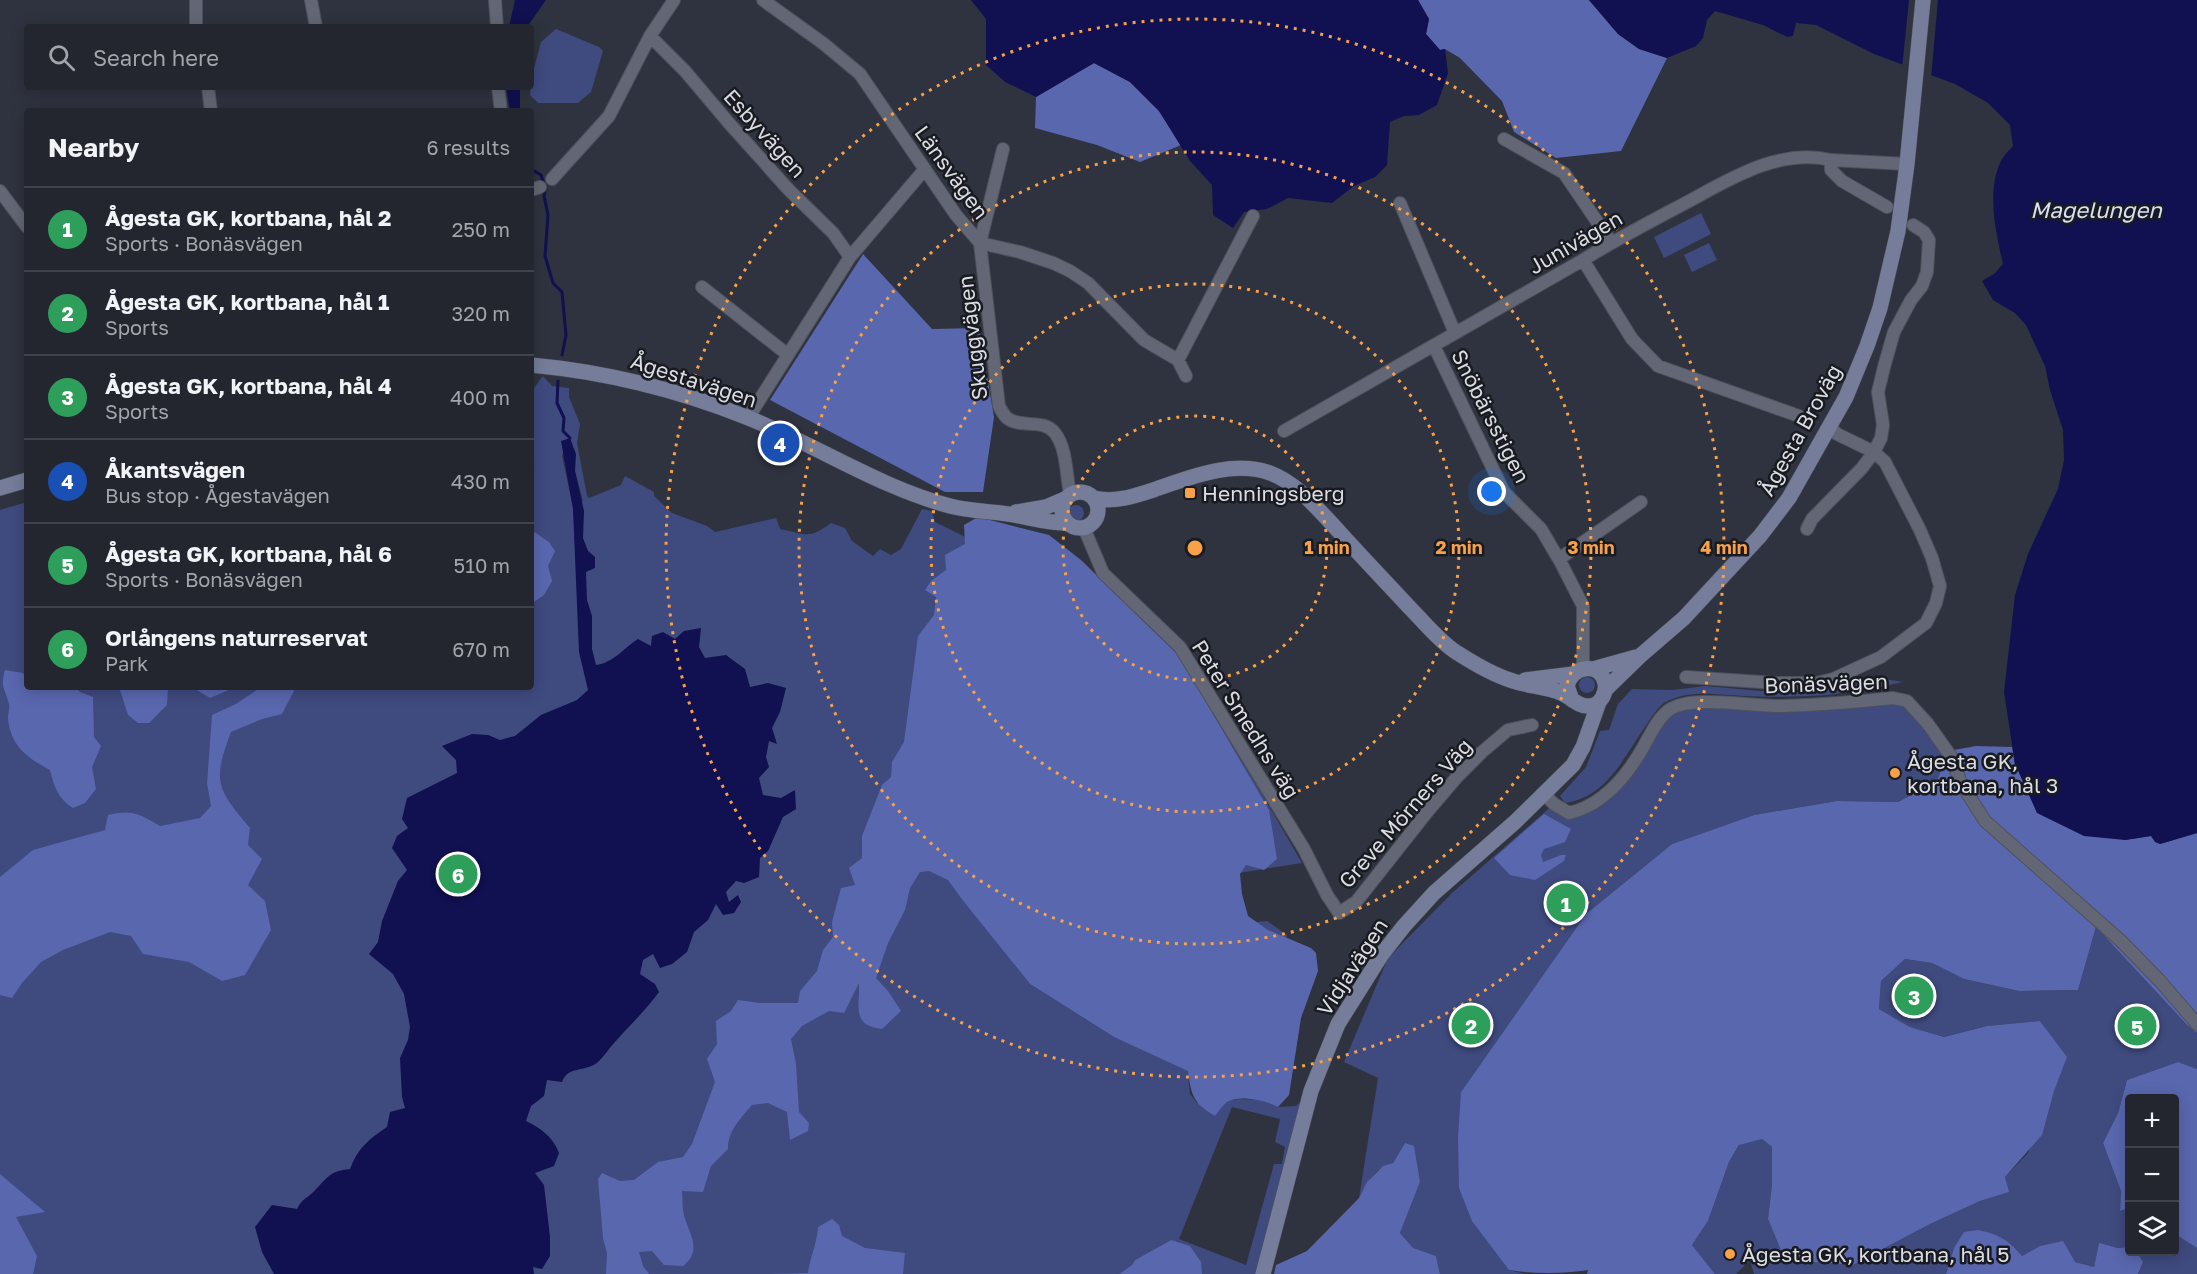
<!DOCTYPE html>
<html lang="en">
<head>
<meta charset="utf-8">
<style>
  :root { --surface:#23262f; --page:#2b2e37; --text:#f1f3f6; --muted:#a3a5aa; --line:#40434b; --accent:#bca0f2 }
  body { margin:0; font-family:"Golos Text",sans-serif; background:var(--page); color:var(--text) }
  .controls { position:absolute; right:18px; bottom:18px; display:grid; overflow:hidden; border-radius:6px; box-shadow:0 3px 15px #0003 }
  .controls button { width:54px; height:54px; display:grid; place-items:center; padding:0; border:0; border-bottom:2px solid var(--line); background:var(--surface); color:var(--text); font:30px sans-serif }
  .you { position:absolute; left:1492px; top:492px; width:21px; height:21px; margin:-15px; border:4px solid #fff; border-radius:50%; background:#1a73e8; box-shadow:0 0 0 9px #1a73e833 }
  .badge { display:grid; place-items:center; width:39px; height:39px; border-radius:50%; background:var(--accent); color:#fff; font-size:20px; font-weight:700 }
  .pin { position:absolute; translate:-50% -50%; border:3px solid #fff; box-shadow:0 2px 6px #0006 }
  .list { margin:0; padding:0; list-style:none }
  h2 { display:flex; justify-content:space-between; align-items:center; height:78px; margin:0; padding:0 24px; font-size:26px }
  h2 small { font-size:20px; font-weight:400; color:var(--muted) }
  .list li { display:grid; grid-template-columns:39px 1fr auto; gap:18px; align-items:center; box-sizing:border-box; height:84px; padding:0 24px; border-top:2px solid var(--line) }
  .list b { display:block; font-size:22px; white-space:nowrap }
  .list p { margin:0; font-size:20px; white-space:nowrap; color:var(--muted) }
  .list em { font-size:20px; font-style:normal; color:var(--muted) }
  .icon { flex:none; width:33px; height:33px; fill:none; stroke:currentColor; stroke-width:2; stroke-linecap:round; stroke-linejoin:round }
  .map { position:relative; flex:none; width:2197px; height:1274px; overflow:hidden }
  .search { position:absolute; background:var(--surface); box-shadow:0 3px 15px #0003; left:24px; top:24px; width:510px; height:66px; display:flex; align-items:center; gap:15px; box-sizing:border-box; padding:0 21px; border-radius:6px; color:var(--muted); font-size:22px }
  .panel { position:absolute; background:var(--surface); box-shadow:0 3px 15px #0003; left:24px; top:108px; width:510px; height:582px; border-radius:6px }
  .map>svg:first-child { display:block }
</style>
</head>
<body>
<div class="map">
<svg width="2197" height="1274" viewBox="0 0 2197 1274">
  <rect width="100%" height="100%" fill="#2f333f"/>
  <path fill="#3f4a7f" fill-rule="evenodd" d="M556 29 599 47 603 51 591 92 578 103H538L530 95 532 76 541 42Z
    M1701 213 1711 234 1664 258 1654 237Z
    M1709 243 1717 260 1692 272 1684 255Z
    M543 376 552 386 569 388V397L580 424 577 443 587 496 589 498 621 485 625 476 654 492V496L672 513 707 526 715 532 776 518 780 529C806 534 808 540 831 523L845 528 852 541 873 556 880 549 891 555 901 549 922 509 932 511 935 522 1002 555 1084 574 1182 656 1302 863 1226 875 1248 923 1267 921 1287 935 1245 1096 1188 1075 1190 1094 1197 1103 1238 1099 1267 1100 1278 1107 1296 1106 1311 1091 1263 1274H1202V1272L1171 1240 1135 1260 1132 1265 1119 1274H0V510L27 502V687H531V482C540 461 526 439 534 417 527 398 531 391 543 376ZM569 438 575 454V471L583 501 573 507 562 456ZM1014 964 1142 1048 1114 1037 1030 984ZM1232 1107 1280 1119 1275 1142 1285 1147 1282 1164H1274L1246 1265 1179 1239Z
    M1068 513a8 8 0 1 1 16 0a8 8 0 1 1-16 0Z
    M1579 685a8 8 0 1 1 16 0a8 8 0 1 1-16 0Z
    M1879 678 1903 682C1872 689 1840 695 1808 696 1787 697 1766 697 1744 696 1717 695 1689 689 1664 703 1657 708 1652 717 1647 724 1624 756 1608 797 1565 803L1560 796 1586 767 1600 731 1609 730 1618 704 1632 689 1673 690 1705 686 1783 693 1815 691Z
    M1907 701 1948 751 1937 781 1898 802 1837 801 1754 815 1672 844 1586 914 1461 1092 1509 1270 1525 1274H1440L1436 1256 1413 1249 1400 1233 1420 1182 1405 1143 1393 1163C1375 1168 1367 1182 1359 1198L1378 1078 1344 1062 1388 958 1452 893 1554 804 1569 813 1599 800 1654 729 1687 703Z
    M2096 927 2187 1025 2197 1033V1069L2178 1062 2127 1080 2118 1113 2103 1143 2121 1191 2120 1211 2129 1208V1247L2118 1248 2099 1244 2094 1267 2075 1262 2040 1246 2022 1256 1954 1248 1946 1274H1754L1750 1260 1736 1274H1715L1692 1245 1708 1221 1729 1162 1740 1144 1762 1139 1772 1147V1184L1768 1219 1784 1258 1811 1262 1853 1265 1928 1225 1980 1201 2008 1192 2005 1177 2028 1153 2066 1057 2040 1021 1987 1026 1944 1037 1910 1027 1879 1009 1881 981 1905 959 1932 963 1964 979 2019 991 2078 990Z
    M2175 1234 2197 1248V1274H2138L2143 1262 2137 1252H2174Z"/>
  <path fill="#5967af" d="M1418 0H1589L1618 34 1639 49 1667 58 1621 151 1556 158 1514 132 1502 101 1460 58 1445 49 1440 50 1426 34 1429 19Z
    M1094 63 1130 82 1159 111 1181 145 1140 162 1097 145 1035 128 1036 97Z
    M863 254 932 329 979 328 994 417 983 492H945L770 400Z
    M531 503 533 531 549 542 555 551 548 566 552 581 544 595 531 604Z
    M978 517 1049 535 1081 560 1179 656 1269 810 1277 859 1264 870 1246 865 1240 874 1242 894 1248 916 1268 930 1311 948 1316 953 1318 971 1301 1018 1289 1095 1278 1107C1268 1101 1239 1094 1227 1102 1223 1105 1218 1112 1215 1116 1193 1103 1191 1095 1188 1071L1114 1037 1030 984 961 898 948 880 929 871 920 872 910 888 905 910 888 943 876 978 888 991 901 1011 882 1029C851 1026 860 1006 859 983L844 1013 829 1011 802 1026 791 1039 796 1064 799 1112 809 1123 808 1131 790 1140 787 1112 768 1103 752 1105C741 1118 728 1130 728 1149L711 1166 703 1192 682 1191C683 1197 682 1204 683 1210 686 1231 705 1249 683 1266L664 1265 652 1251 639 1252 643 1266 649 1274H606L607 1253 603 1238 598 1179 602 1173 620 1181 634 1180 658 1162 683 1157 692 1144 715 1082 707 1059 717 1044 716 1021 731 1011 738 1000 759 1003H798L800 991 817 971 823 950 833 937 832 922 841 888 855 885 849 868 862 858V836L882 785 891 777 892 762 904 742 918 636 934 615 936 597 925 590 931 581 946 570 945 555 965 544 964 525Z
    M5 670 23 673 27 679V687H75L80 692 93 697 94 737 101 746 92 767 96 789 85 803 73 808C58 799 54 786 50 770 27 758 10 745 8 718 8 714 10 708 9 704 5 688 0 688 5 670Z
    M119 687H168L167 705 149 723H138L128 715Z
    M192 687H236L210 698Z
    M261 687H296L282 714 262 719 231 732C212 782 217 789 250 828L248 845 262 859 248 885 265 901 271 930 245 975 222 981 189 962 143 954 131 936 110 932 63 950 41 962 22 983 12 998 0 995V877L33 850 105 830 108 815C133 809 139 814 160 826L200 818 211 806 207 784 212 715 236 704Z
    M1976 746 2012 747 2015 765 2125 840 2151 836 2160 844 2197 833V1033L2187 1025 2096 927 2078 990 2019 991 1964 979 1932 963 1905 959 1881 981 1879 1009 1910 1027 1944 1037 1987 1026 2040 1021 2067 1057 2054 1091 2042 1135 2005 1177 2009 1192 1980 1201 1928 1225 1853 1265 1811 1262 1784 1258 1768 1219 1772 1184V1147L1762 1139 1739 1145 1729 1162 1708 1221 1692 1245 1715 1274H1587L1588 1270C1563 1274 1534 1274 1509 1270L1472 1221 1459 1188 1458 1137 1461 1092 1586 914 1672 844 1754 815 1837 801 1898 802 1937 781 1948 751Z
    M1544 814 1571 829 1565 842 1544 849 1541 855 1543 862 1561 855H1566L1564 861 1535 880 1510 875 1494 858Z
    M2178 1062 2197 1069V1248L2175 1234 2174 1098H2130L2129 1208 2120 1211 2121 1191 2103 1143 2118 1113 2127 1080Z
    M1405 1143 1414 1146 1420 1182 1400 1233 1413 1248 1436 1256 1440 1274H1274L1276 1265 1307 1251 1359 1198 1367 1182 1383 1166 1393 1163Z
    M0 1174 45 1212 16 1217 37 1256 33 1274H0Z
    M832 1219 839 1225 842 1236 865 1248 905 1253 903 1274H771L808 1273C810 1257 817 1244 818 1227Z
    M1978 1230C2000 1235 2007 1239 2022 1256L2040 1246 2063 1241 2075 1262 2094 1267 2099 1243 2118 1248 2129 1247 2130 1252H2137L2143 1262 2138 1274H1946L1954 1248 1964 1232Z
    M1171 1240 1190 1246 1201 1262 1202 1274H1119L1132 1265 1135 1260Z"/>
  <path fill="#111051" d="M515 0H546L527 27H509Z
    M971 0H1418L1429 19 1426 34 1440 50 1445 49 1448 73 1437 105 1419 115 1404 116 1390 122 1387 165 1375 177 1354 186 1332 203 1288 198 1267 209 1244 212 1233 228 1213 215 1212 185 1190 161 1159 111 1130 82 1094 63 1036 97 1005 82 986 65V19Z
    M1589 0H2197V833L2160 844 2155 842 2151 836 2125 840 2084 836 2037 813 2015 764 2004 692 2015 595 2028 554 2058 489 2064 460 2063 430 2050 390 2045 366 2026 325 2015 313 1993 300 1982 281 1994 274 2003 264C1996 233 1986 191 2001 161 2004 155 2009 150 2013 146L2010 125 1988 103 1955 84 1874 54 1816 25 1796 23 1793 36 1787 37 1763 25 1715 11 1707 20 1703 38 1696 46 1667 58 1639 49 1618 34Z
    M506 87H520V111H510Z
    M570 438 576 454 575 471 584 511 583 538 588 551 595 557V568L586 572 587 600 592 616V649L596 665C613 663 624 648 638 639L651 646 652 636 663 632 675 639 684 631 701 628 699 647 705 658 726 655 745 669 750 687 768 683 786 688 780 712 772 728 777 744 769 741 766 757 769 767 759 778 763 795 781 798 795 790 796 809 783 817 768 851 760 858 759 877 744 883 736 881 726 892 729 902 738 895 741 902 734 913 723 915 716 904 708 920 694 932 687 952 672 964 660 968 653 954 643 960 640 974 655 984 659 992C646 1010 630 1025 615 1042 609 1048 604 1057 597 1063 584 1072 568 1066 562 1082L547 1080 544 1096 531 1106 526 1121C541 1128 553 1137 559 1153L554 1166 535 1173 544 1185 550 1237V1256L542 1269 533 1267 534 1274H274L262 1252 255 1227 272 1205 297 1209C303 1197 309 1198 317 1188 330 1175 331 1171 350 1169 357 1149 369 1139 387 1127L390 1112 405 1108 402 1097 400 1058 408 1040 410 1027 404 994 393 974 369 954 378 942 382 921 398 881 407 870 392 848 397 836 408 828 402 819 407 798 457 773 456 760 442 746 472 734 488 735 500 740 515 736 541 715 577 700 588 690 579 652 573 509 561 441Z"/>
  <path fill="#2f333f" d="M1909 0H1938L1931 79 1902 68Z"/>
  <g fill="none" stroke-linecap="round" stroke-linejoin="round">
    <path stroke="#111051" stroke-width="3" d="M531 169 541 175 545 188 544 196 548 215 545 256 553 283 562 292 566 335 562 355
      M558 381 557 403 564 418 563 431 570 438"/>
    <g stroke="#4e515b" stroke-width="14">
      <path id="street" d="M311 0 316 27
        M495 0 497 27
        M763 0 824 44 860 74 956 215 980 243 1020 252 1053 263 1070 271 1088 283 1144 340 1178 360 1186 376
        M196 27V0
        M650 36 685 71 728 122 789 190 833 233 850 257
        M208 87 211 111
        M498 87 501 111
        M1504 139 1564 173 1611 242
        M1003 149 980 243 999 406C1001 410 1004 415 1007 418 1021 429 1043 418 1055 433 1066 447 1066 471 1069 488L1075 492
        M1831 160V170L1842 181 1887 207
        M552 179 609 116 650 36 674 0
        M531 190 540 187
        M0 191 27 227
        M1400 203 1455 333
        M1583 260 1632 339 1658 366 1799 416
        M702 287 788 355
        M1434 346 1504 492 1541 529 1561 563 1583 606V669
        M1178 360 1253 216
        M748 418 850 257 925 169
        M1284 431 1583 260C1613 241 1644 225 1676 208 1723 184 1774 147 1831 160L1907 164
        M1084 528 1103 573 1180 647 1304 849 1327 895 1339 913 1356 902 1428 811 1457 777 1482 752 1508 730 1532 725
        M1807 529 1812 519 1862 468 1874 452 1881 438 1883 425 1878 392 1884 367 1894 332 1911 300 1922 286 1927 272 1929 240 1924 232 1913 225
        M1559 559 1641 502
        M1686 677 1776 683H1817L1833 679 1881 657 1926 623 1936 603 1940 586 1932 558 1920 530 1885 462 1874 452 1837 434 1830 427
        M1544 794 1554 804 1569 813C1604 805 1628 775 1645 744 1651 733 1658 718 1669 710 1692 694 1753 707 1782 706 1819 705 1856 702 1893 698L1907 701 1928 724 1950 755 1962 785 1985 821 2121 941 2160 981 2197 1024"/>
    </g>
    <g stroke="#4e515b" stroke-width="16">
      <path id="secondary" d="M531 365C606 372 676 389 746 417 815 444 878 487 950 506 968 511 989 511 1008 514 1028 517 1046 523 1066 523
        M0 488 27 480
        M1062 510a18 18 0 1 1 36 0a18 18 0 1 1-36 0Z
        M1094 498C1115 503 1135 496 1156 489 1191 477 1233 460 1270 473 1295 482 1315 506 1333 525 1358 553 1384 580 1410 608 1424 622 1439 641 1456 652 1473 663 1493 675 1513 681 1527 686 1547 687 1561 693 1571 697 1578 707 1589 706 1600 706 1607 693 1605 683 1600 661 1571 666 1567 686L1572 700
        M1016 512 1046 507 1065 499
        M1593 669 1636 657
        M1525 680 1573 674
        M1606 689 1640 656 1684 618 1760 536 1789 498 1846 397 1867 346 1880 308 1898 231 1907 164 1923 0
        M1263 1274 1311 1091 1338 1024 1382 954 1404 926 1434 893 1515 822 1573 765 1583 747 1599 702"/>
    </g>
    <use href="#street" stroke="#636775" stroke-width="12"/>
    <use href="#secondary" stroke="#757d9a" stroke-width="15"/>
  </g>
  <g fill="none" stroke="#f7a149" stroke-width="3" stroke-dasharray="3 6">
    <circle cx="1195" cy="548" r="132"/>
    <circle cx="1195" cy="548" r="264"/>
    <circle cx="1195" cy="548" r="396"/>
    <circle cx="1195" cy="548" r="529"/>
  </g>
  <g fill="#f7a149" stroke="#191b20" stroke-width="2">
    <rect x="1184" y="487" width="12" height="12" rx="3"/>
    <circle cx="1895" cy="773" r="6"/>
    <circle cx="1730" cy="1254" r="6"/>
  </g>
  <g text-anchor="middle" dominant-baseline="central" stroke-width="5" stroke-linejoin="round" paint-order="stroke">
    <g font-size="21" fill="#dbdde5" stroke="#191b20">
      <text transform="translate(765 133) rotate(48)">Esbyvägen</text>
      <text transform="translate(952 172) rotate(54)">Länsvägen</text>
      <text transform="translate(1575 242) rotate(-30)">Junivägen</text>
      <text transform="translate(972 338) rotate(-97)">Skuggvägen</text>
      <text transform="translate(694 380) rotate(18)">Ågestavägen</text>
      <text transform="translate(1491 416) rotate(63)">Snöbärsstigen</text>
      <text transform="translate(1800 430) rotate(-61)">Ågesta Broväg</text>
      <text transform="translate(1826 683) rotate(-2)">Bonäsvägen</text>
      <text transform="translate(1246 719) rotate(58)">Peter Smedhs väg</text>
      <text transform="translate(1405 813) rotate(-49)">Greve Mörners Väg</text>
      <text transform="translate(1352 967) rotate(-57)">Vidjavägen</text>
    </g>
    <g font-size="21" fill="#dbdde5" stroke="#191b20" text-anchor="start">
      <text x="1202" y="493">Henningsberg</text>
      <text x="1907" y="761">Ågesta GK,<tspan x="1907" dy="24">kortbana, hål 3</tspan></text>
      <text x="1742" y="1254">Ågesta GK, kortbana, hål 5</text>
    </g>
    <g font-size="22" font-style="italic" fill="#dae0f4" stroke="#191b20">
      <text x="2096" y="209">Magelungen</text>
    </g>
  </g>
  <circle cx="1195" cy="548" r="9" fill="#f7a149" stroke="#191b20" stroke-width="3"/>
  <g font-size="18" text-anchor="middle" font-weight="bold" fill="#f7a149" stroke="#191b20" stroke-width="5" stroke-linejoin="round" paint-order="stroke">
    <text x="1327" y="554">1 min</text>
    <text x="1459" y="554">2 min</text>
    <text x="1591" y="554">3 min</text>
    <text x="1724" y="554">4 min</text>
  </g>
</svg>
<div class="controls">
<button>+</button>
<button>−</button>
<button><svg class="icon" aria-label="layers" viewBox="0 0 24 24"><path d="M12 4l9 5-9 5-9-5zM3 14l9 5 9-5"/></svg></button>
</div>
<div class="you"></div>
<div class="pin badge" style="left:1566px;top:903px;background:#2e9e5b">1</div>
<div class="pin badge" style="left:1471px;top:1025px;background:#2e9e5b">2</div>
<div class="pin badge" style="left:1914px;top:996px;background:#2e9e5b">3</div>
<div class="pin badge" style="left:780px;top:443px;background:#1a4fb4">4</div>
<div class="pin badge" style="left:2137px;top:1026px;background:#2e9e5b">5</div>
<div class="pin badge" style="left:458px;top:874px;background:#2e9e5b">6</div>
<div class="search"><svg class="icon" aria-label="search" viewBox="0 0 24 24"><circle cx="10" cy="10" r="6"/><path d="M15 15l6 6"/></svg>Search here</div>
<section class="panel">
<h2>Nearby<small>6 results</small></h2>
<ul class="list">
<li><span class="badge" style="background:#2e9e5b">1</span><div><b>Ågesta GK, kortbana, hål 2</b><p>Sports · Bonäsvägen</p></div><em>250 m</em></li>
<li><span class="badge" style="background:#2e9e5b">2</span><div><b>Ågesta GK, kortbana, hål 1</b><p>Sports</p></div><em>320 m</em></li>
<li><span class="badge" style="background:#2e9e5b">3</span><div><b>Ågesta GK, kortbana, hål 4</b><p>Sports</p></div><em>400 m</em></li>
<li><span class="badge" style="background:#1a4fb4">4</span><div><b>Åkantsvägen</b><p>Bus stop · Ågestavägen</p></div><em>430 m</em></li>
<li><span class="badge" style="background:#2e9e5b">5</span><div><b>Ågesta GK, kortbana, hål 6</b><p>Sports · Bonäsvägen</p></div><em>510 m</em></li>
<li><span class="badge" style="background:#2e9e5b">6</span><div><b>Orlångens naturreservat</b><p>Park</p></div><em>670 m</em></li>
</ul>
</section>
</div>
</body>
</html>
